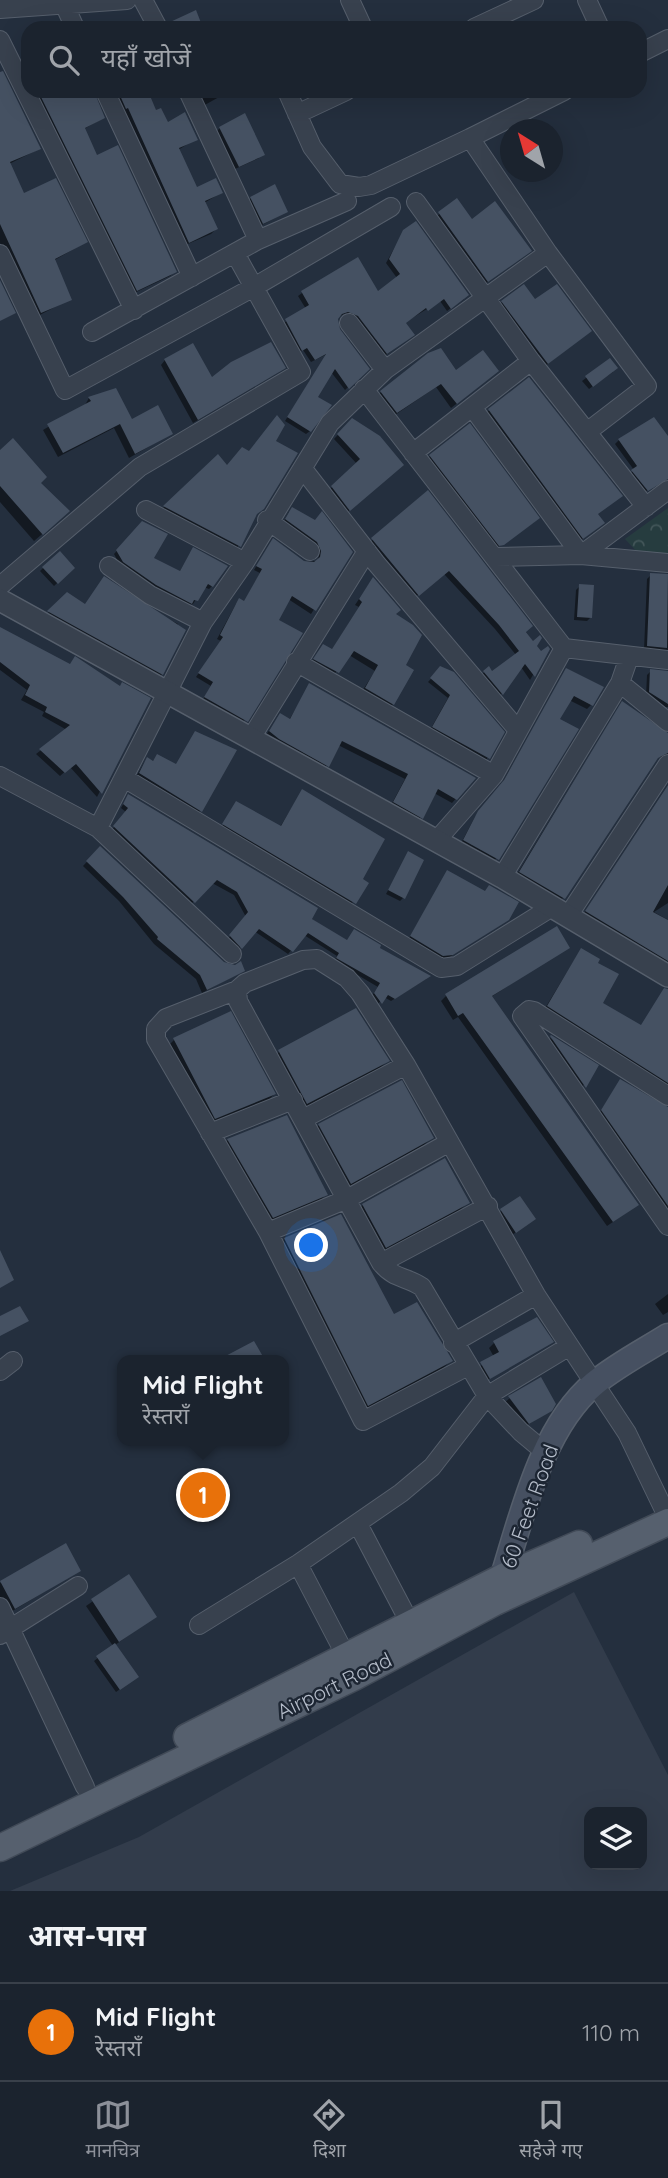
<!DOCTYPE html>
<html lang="hi">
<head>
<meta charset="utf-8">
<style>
  :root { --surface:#1b232e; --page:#282f3a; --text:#f1f3f6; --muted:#a0a4aa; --line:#39404a; --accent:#8c9099 }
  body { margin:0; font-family:Quicksand,"Noto Sans Devanagari",sans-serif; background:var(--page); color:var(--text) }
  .controls { position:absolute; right:21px; bottom:21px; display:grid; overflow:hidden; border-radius:14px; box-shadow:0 7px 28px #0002 }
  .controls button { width:63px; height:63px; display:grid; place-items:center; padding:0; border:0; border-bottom:2px solid var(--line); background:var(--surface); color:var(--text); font:35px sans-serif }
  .compass { position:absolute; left:500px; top:119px; width:63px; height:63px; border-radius:50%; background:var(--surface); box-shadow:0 7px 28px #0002; rotate:323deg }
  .you { position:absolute; left:312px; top:1246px; width:24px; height:24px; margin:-18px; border:5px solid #fff; border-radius:50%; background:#1a73e8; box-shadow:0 0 0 10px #1a73e833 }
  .badge { display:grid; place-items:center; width:46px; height:46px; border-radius:50%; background:var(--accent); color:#fff; font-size:23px; font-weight:700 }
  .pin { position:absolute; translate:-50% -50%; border:4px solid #fff; box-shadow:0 2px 7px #0006 }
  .popup { position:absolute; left:117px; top:1355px; width:172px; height:91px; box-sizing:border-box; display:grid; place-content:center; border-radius:14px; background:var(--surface); filter:drop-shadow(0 2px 5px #0005); font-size:23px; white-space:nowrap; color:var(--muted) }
  .popup b { font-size:26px; color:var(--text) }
  .popup::after { content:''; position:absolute; left:50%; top:100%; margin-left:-14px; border:14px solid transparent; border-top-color:var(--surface) }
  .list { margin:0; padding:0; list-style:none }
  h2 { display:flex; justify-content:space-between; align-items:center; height:91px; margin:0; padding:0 28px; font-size:30px }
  h2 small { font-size:23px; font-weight:400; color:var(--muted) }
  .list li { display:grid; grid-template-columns:46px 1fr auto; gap:21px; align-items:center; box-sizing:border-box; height:98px; padding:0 28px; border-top:2px solid var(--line) }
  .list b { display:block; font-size:26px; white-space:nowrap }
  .list p { margin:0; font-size:23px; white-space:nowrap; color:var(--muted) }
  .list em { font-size:23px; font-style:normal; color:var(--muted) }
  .icon { flex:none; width:38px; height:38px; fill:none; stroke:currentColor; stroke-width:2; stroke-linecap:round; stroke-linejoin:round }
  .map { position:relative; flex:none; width:668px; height:1891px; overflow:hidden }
  .search { position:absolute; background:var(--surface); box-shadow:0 7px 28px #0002; left:21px; right:21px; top:21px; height:77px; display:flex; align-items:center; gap:18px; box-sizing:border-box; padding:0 24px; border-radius:21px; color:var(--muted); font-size:26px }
  .sheet { height:189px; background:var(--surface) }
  nav { display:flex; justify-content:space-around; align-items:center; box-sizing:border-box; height:98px; border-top:2px solid var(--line); background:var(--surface); font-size:19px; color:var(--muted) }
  nav a { display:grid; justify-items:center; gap:4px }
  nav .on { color:var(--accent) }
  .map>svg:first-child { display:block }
</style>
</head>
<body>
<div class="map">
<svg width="668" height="1891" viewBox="0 0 668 1891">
  <defs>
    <pattern id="park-crowns" width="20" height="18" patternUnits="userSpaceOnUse" patternTransform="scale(1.75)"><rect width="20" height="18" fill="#263c3f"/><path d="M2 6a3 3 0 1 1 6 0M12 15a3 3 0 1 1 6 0" fill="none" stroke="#435659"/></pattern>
  </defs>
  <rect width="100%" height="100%" fill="#242f3e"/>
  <path fill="#323c4b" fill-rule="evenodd" d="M574 1592 668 1775V1891H10L139 1837ZM589 1812H642V1865H589Z"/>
  <path fill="url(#park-crowns)" d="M668 508V556L639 554 625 539Z"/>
  <path fill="#0007" d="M28 61V85L19 68Z
    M0 74 39 149 9 164 23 195 86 242 53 261 70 299 36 317 0 243Z
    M31 91H93L103 118 84 129 96 158 175 271 170 276 132 294Z
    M109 91H146L156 113 167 124 196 139 178 150 196 189 221 193 204 203 216 229 211 234 183 246Z
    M200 91H227L228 92 203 106 197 94Z
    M220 128 259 158 235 169 216 132Z
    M251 198 286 212 260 226 248 201Z
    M456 201 471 221 524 256 482 286 433 219Z
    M404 231 464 299 447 311 440 301 404 323 409 338 383 357 354 319 344 314 338 317V330L367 369 345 390 331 372 316 397 310 431 306 434 285 421 327 354 311 362 303 350 298 353 282 324 306 309 298 296 302 293 357 259 378 293 397 278 386 263Z
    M502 302H535L586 334 544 367 499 305Z
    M165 360 211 379 279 372 193 423 161 365Z
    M610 360 613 372 589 389 582 381Z
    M492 376 451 408 436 387 392 417 376 397 381 392Z
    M529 379 597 515 599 526 580 541 486 413Z
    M89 398 131 421 171 434 129 458 114 428 58 457 43 430 85 405Z
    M352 420 397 469 345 514 328 491 357 464 334 439Z
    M668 439V477L643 493 629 475 634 470 615 444 619 440Z
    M273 441 255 515 236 550 161 510 218 457 227 467Z
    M0 452 39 483 61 518 34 541 0 502Z
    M430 456 534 522 495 549 427 460Z
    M428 493 541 653 548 649 530 680 521 667 499 697 480 676 488 669 492 674 516 655 495 629 444 574 414 598 369 543Z
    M289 512 351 552 311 614 288 599 277 620 243 724 202 701 211 686 196 677 221 641 217 639 236 604 244 602 260 573 254 570 270 544 303 562 317 561 319 556 314 546 283 523Z
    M143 523 152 559 179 573 190 553 212 586 209 589 204 587 193 604 187 606 152 588 120 565 114 554Z
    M59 553 73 568 54 586 40 571Z
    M651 575 668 576V655L644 650 647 579Z
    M369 584 394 615 403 666 393 704 388 709 361 693 375 671 349 655 332 677 310 664 323 646 331 651 359 607 355 605Z
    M580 586 590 618 587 621 574 620 576 590Z
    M67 594 85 606H143L178 624 162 674 159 677 46 615Z
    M0 630 69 666 75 658 119 688 148 699 97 797 70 767 60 776 36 754 67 730 42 716 44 712 21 700 27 690 0 670Z
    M441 668 503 732 485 762 430 730 448 698 428 682Z
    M566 670 591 705 587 709 569 700 557 720 576 730 493 863 460 845 475 817 500 787Z
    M651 671 668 682V707H659L646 696 647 675Z
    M310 685 474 778 452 803 434 793 418 822 390 807 405 779 338 745 324 770 266 735 280 715 289 720Z
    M619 707 668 746V757H658L560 902 516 876Z
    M157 756 201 810 197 814 136 777 144 763 147 759 152 762Z
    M668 785V903L654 912 668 920V967L582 916Z
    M302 791 361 880 351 906 221 829 236 805 280 827Z
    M128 796 346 942 354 931 426 979 391 1001 384 997 377 1005 371 997 378 987 334 961 337 956 304 935 288 954 254 931 237 951 227 940 246 917 234 895 212 883 190 905 111 831 126 812 121 808Z
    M100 848 223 964 243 970 202 993 196 979 154 944 119 901 83 866Z
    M408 854 403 898 400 901 386 894Z
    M447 872 503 923 448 958 440 959 408 940Z
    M568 947 491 997 632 1209 607 1226 458 1017 453 1020 441 1001 446 996Z
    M578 954 596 963 600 1003 641 1027 668 999V1090L544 1010Z
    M356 1011 388 1060 380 1068 300 1110 271 1059 279 1052Z
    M550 1038 596 1066 581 1089 548 1041Z
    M174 1040 274 1094 267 1102 208 1125 167 1047Z
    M617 1085 668 1109V1216L598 1115Z
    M319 1125 432 1137 424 1145 343 1190 312 1133Z
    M228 1140 326 1194 319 1202 265 1224 221 1147Z
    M468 1202 460 1210 378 1254 355 1213 363 1205Z
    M502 1210 530 1222 512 1235 498 1214Z
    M340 1216 393 1316 451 1361 443 1368 360 1412 277 1247 285 1239Z
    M668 1294V1312L663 1315 655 1304Z
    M551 1342 484 1382 476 1369 494 1357 489 1348 494 1343Z
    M510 1398 550 1410 523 1428 504 1403Z
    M65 1546 79 1571 9 1613 0 1598V1583Z
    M128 1577 155 1617 115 1645 133 1680 116 1692 94 1661 113 1646 86 1606Z"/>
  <path fill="#455162" d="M196 10 203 28H169L168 23Z
    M3 71 41 149 10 162 24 193 56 178 88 242 55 259 72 300 41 313 0 224V72Z
    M38 91H94L105 118 85 128 97 155 118 145 177 272 137 291Z
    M118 91H148L156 110 161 108 168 122 185 112 198 140 179 148 197 187 216 178 223 193 205 201 218 229 189 243 128 108 126 109Z
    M245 113 265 155 239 167 219 127Z
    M275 184 288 212 263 224 250 197Z
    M457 198 472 219 495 201 532 251 488 282 438 212Z
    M416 221 469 295 451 309 444 299 428 311 426 308 406 323 415 335 387 354 358 316 348 312 342 314 338 319 340 329 370 369 349 389 335 369 318 397 332 405 311 432 287 417 326 354 315 360 307 348 302 351 285 319 309 305 301 291 358 257 378 291 400 274 389 259 403 230Z
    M0 280 16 313 0 321Z
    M524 284 535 299 557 284 592 331 548 364 501 301Z
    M271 342 286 368 198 420 164 359 193 343 212 377 231 362Z
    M441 348 456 370 483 350 499 371 457 404 441 384 397 413 380 391 428 353Z
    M610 358 618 368 593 387 585 376Z
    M529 377 623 496 598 514 605 523 583 539 488 409Z
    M116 388 132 419 158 405 173 434 135 454 120 424 63 453 47 424 91 401 88 397Z
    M277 415 285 425 276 441 298 453 264 509 257 514 241 547 163 506 218 454 227 465 242 447 249 451Z
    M654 417 668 436V479L648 491 631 470 637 466 618 439Z
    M352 418 380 436 404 465 350 511 331 486 360 459 337 434Z
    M470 423 540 518 504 545 499 546 429 455Z
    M13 438 47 477 41 483 70 511 43 535 0 486V450Z
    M428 490 533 626 526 632 533 641 540 635 542 638 537 646 541 651 548 646 550 649 535 677 525 664 503 695 483 671 489 666 492 671 519 651 499 625 449 571 419 596 371 538Z
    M292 507 315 520 322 511 353 552 316 611 292 596 279 620 303 633 248 722 204 697 213 682 198 673 223 637 220 635 239 598 244 601 262 569 256 566 273 538 304 561 314 562 320 557 321 551 317 542 285 519Z
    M142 521 168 534 154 558 180 571 193 547 228 566 213 587 208 584 198 601 194 600 192 604 156 585 123 562 116 550Z
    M60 551 75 568 58 584 42 567Z
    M650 573 668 574 667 648 647 646Z
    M104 576 186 630 163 675 47 611 67 592 85 604Z
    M373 577 401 610 396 614 413 625 422 635 406 665 414 670 394 705 365 688 378 665 354 651 339 673 313 659 323 644 332 649 362 602 359 599Z
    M579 584 594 585 592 618 577 617Z
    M0 627 70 664 75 656 120 686 122 682 151 698 102 794 76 764 65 773 39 749 70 725 45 712 47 707 25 695 30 685 0 662Z
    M440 666 454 672 505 732 490 759 432 727 450 695 430 678Z
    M566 668 604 687 593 706 574 696 560 719 579 729 499 860 463 840 478 811 504 780Z
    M650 669 668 671V704L649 692Z
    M309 683 476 778 457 800 438 789 423 819 393 802 408 774 342 741 329 767 279 739 269 731 280 713 290 719Z
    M622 701 668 733V753L658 758 565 899 519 872Z
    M195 731 237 750 202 812 139 773 147 757 153 761 157 754 176 764Z
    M668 785V885L653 912 668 920V961L585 911Z
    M302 789 385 839 363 879 369 883 356 904 222 824 236 801 281 826Z
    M128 794 318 908 312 919 347 940 354 929 381 945 380 948 431 976 395 999 388 995 382 1004 374 993 380 983 336 958 339 953 308 933 293 952 259 929 242 949 229 935 248 912 237 892 217 880 195 903 113 826 128 808 123 804Z
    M100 846 224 962 235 965 241 961 245 971 207 990 200 975 157 939 158 937 123 897 86 861Z
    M408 851 424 860 405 899 388 890Z
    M447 870 485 891 489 885 519 902 509 920 453 955 443 956 410 936Z
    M557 926 570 948 492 996 639 1205 613 1222 463 1013 458 1016 445 994Z
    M581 948 600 959 598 963 619 974 603 1003 641 1025 664 988 668 989V1083L547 1006Z
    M356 1008 390 1061 307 1104 278 1050Z
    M231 1011 276 1094 215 1119 173 1038Z
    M551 1035 599 1065 586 1088 550 1036Z
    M620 1079 668 1107V1206L601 1110Z
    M402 1080 434 1138 351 1184 318 1124Z
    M287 1115 328 1195 273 1218 227 1139Z
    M445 1158 470 1203 386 1248 362 1204Z
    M520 1196 536 1219 516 1233 500 1209Z
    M341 1214 394 1314 417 1302 453 1361 368 1406 284 1238Z
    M0 1250 14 1280 0 1288Z
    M20 1306 29 1321 0 1336V1316Z
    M537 1317 554 1342 490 1379 480 1362 499 1352 493 1341Z
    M254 1341 265 1360H218Z
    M541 1377 556 1404 552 1411 529 1424 508 1396Z
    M66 1543 81 1571 15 1609 0 1581Z
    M129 1574 157 1617 119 1642 91 1599Z
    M115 1643 139 1677 120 1690 96 1656Z"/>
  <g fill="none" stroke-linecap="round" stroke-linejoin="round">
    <g stroke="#565f6c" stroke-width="20">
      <path id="minor" d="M143 0 158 28
        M350 0 363 28
        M587 0 600 28
        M65 6 75 28
        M0 9 127 0
        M474 28 534 0
        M0 40 134 310
        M640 53 668 39
        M105 91 192 277
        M188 91 258 240
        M287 91 312 147 340 184 359 187 371 185 470 138 548 253
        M297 114 346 91
        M470 138 564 91
        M416 202 531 361 646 507
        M0 254 65 390 254 287 391 207
        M349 323 385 370
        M92 332 258 240 347 201
        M364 389 564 648 494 775 436 841
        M472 407 581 555 495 557
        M413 453 531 361
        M303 469 376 563 517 729
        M668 490 581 555 668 563
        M146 510 245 562
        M267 520 310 551
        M109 566 150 595 203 622
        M0 586 140 467 301 372 236 255
        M564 648 668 660
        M296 662 494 775
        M620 683 668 722
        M251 738 367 551
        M0 776 98 828 232 954
        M124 778 441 968 457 966 552 907
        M98 828 203 622 245 562 330 423 385 370 548 253 647 386 587 432
        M502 877 620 683 629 657
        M568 916 668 764
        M237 990 166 1018 156 1029V1039L268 1232
        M668 1096 534 1011 529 1010 522 1016 668 1226
        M303 1119 406 1065
        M210 1133 293 1100
        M448 1143 347 1199 268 1232 363 1421 468 1366
        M381 1263 488 1206
        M453 1343 536 1295
        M0 1371 13 1361
        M545 1452 521 1432 487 1396 422 1287C406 1276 395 1280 381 1263L238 1001 237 990 245 983 303 960 317 959 347 978 360 993 406 1065 536 1295 627 1433 668 1518
        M358 1524 411 1625
        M298 1564 347 1658
        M0 1607 85 1787
        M199 1625 298 1564 401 1493 432 1467 487 1396 568 1347
        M0 1635 78 1586"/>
    </g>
    <g stroke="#565f6c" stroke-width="24">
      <path id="tertiary" d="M0 600 502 877 668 976"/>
    </g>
    <g stroke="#565f6c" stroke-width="27">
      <path id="secondary" d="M498 1592C520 1525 539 1429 595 1383 617 1365 644 1351 668 1336"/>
    </g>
    <g stroke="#414a57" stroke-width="29">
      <path id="primary" d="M187 1737 503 1577 579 1544
        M0 1848 354 1677 495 1602 668 1522"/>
    </g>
    <use href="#minor" stroke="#38414e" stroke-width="18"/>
    <use href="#tertiary" stroke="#38414e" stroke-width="21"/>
    <use href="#secondary" stroke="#465061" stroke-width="24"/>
    <use href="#primary" stroke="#56606e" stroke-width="26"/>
  </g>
  <g text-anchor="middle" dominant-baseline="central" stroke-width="5" stroke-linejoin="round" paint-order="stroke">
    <g font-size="21" fill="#b4bcc9" stroke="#1d2633">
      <text transform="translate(529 1506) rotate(-70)">60 Feet Road</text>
      <text transform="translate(334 1685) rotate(-26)">Airport Road</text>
    </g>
  </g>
</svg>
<div class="controls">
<button><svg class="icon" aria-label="layers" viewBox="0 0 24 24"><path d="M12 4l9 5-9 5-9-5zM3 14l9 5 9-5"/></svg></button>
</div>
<svg class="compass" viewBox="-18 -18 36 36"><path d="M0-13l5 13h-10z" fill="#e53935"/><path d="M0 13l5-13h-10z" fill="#a0a4aa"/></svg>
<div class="you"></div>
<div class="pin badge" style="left:203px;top:1495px;background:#e8710a">1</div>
<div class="popup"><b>Mid Flight</b>रेस्तराँ</div>
<div class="search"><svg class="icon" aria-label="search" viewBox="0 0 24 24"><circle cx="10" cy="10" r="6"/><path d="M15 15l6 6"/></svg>यहाँ खोजें</div>
</div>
<section class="sheet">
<h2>आस-पास<small></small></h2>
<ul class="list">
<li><span class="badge" style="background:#e8710a">1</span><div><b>Mid Flight</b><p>रेस्तराँ</p></div><em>110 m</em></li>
</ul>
</section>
<nav>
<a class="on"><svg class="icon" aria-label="map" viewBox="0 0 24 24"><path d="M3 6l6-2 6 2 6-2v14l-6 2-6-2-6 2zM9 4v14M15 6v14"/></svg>मानचित्र</a>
<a><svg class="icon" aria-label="directions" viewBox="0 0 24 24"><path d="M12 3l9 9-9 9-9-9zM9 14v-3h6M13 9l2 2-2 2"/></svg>दिशा</a>
<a><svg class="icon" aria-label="saved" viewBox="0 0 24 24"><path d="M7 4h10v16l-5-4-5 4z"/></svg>सहेजे गए</a>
</nav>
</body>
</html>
